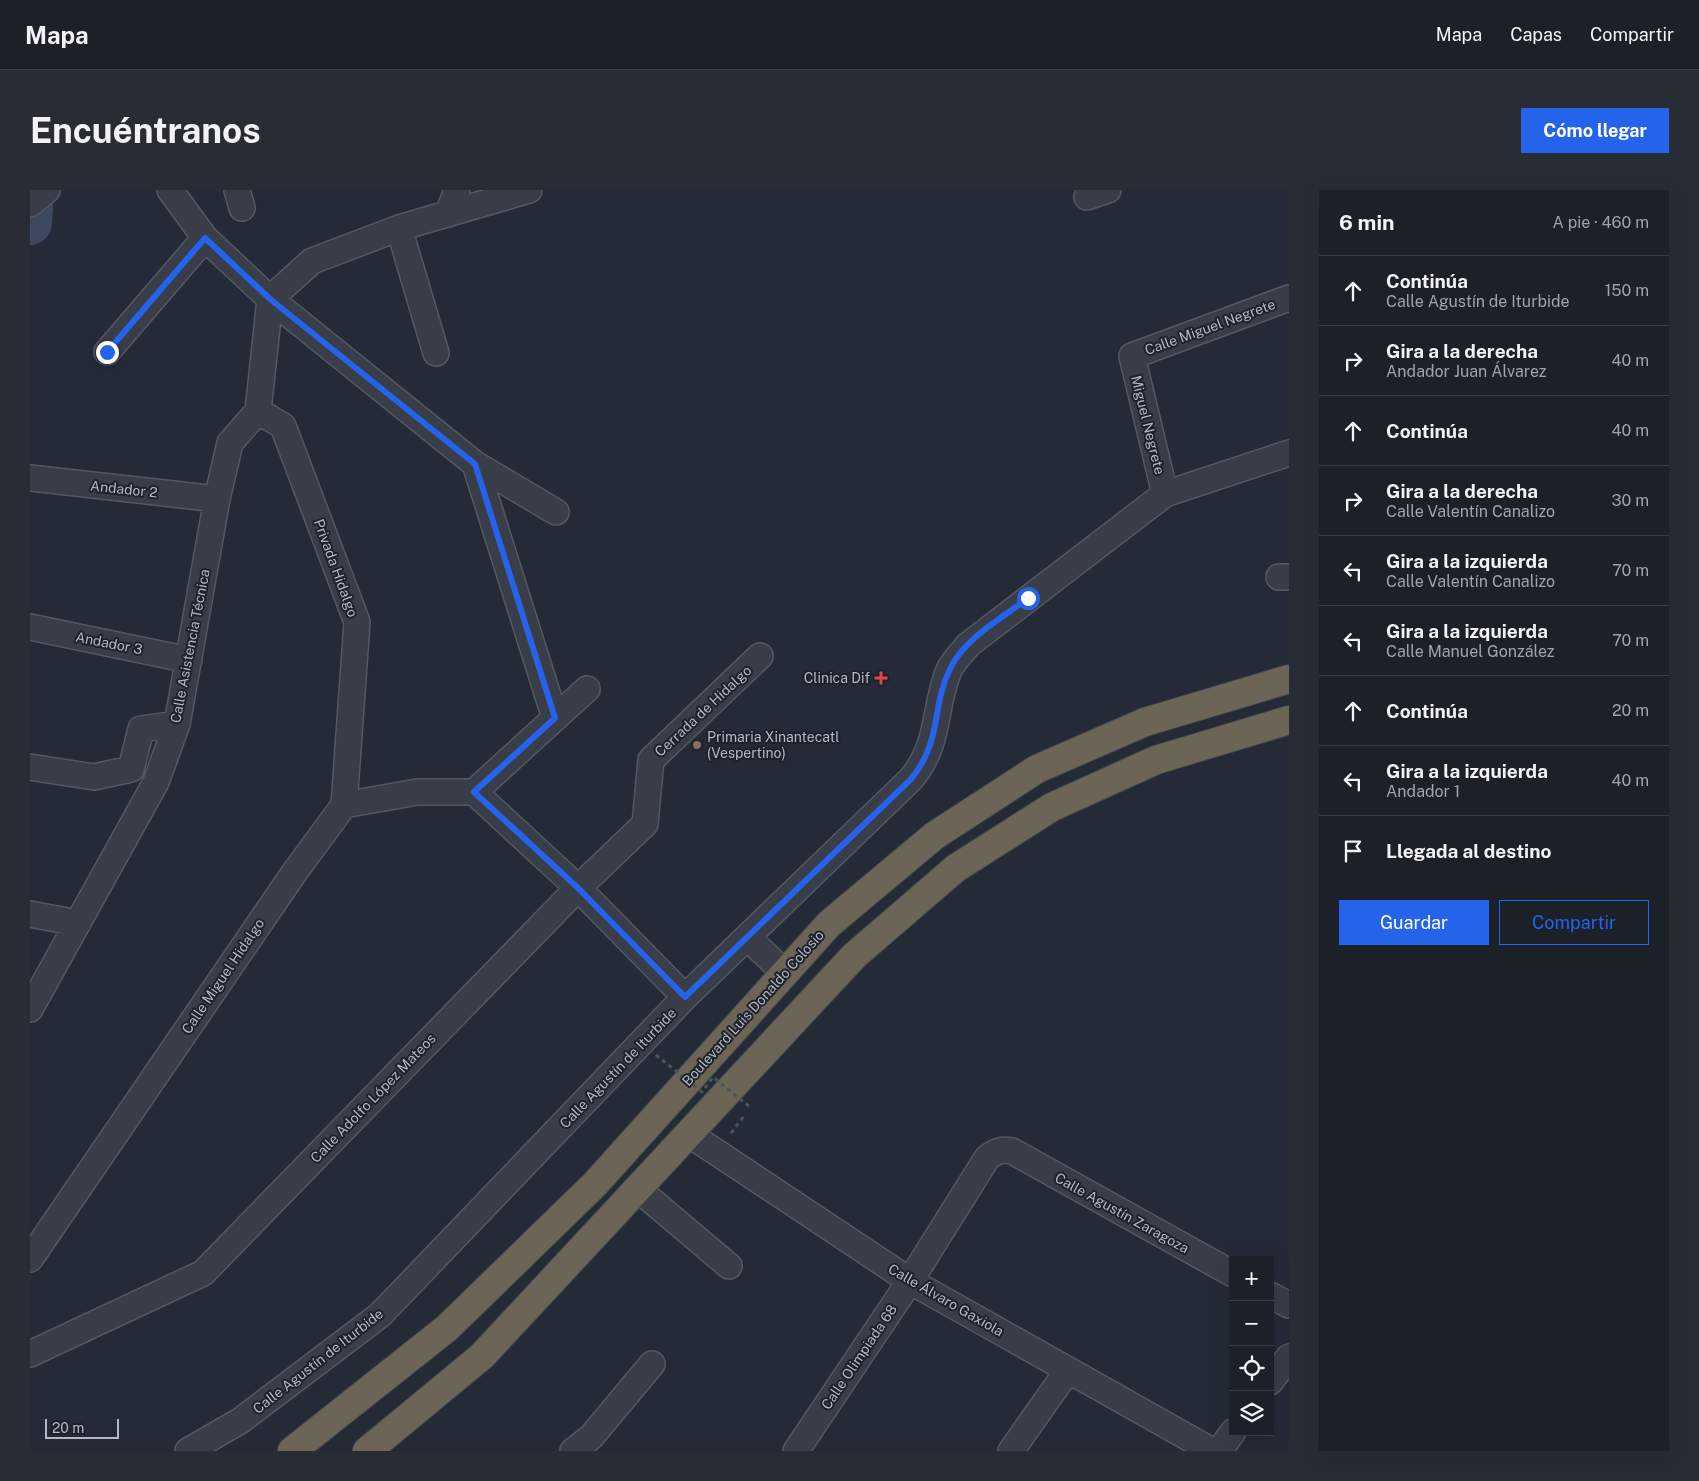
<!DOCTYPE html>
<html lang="es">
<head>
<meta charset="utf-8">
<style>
  :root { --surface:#1b2029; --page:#282d35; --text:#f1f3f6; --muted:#a0a3a8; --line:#393e46; --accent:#2563eb }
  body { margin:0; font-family:"Public Sans",sans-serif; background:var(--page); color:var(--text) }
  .controls { position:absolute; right:15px; bottom:15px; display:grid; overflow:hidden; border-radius:0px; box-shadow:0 5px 20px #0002 }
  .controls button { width:45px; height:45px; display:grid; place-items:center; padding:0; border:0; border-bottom:1px solid var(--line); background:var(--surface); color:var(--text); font:25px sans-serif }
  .scale { position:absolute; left:15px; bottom:12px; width:74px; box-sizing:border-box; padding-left:5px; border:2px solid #b3b8c4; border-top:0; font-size:14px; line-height:18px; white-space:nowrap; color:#b3b8c4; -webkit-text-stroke:4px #1d222c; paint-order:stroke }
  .stop { position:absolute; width:15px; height:15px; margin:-11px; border:4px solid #2563eb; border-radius:50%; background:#fff }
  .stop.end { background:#2563eb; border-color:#fff; box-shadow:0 1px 5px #0008 }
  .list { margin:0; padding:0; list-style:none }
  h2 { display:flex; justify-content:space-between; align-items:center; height:65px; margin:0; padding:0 20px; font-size:21px }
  h2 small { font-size:16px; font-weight:400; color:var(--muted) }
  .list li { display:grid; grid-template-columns:32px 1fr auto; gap:15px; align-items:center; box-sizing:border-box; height:70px; padding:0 20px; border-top:1px solid var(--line) }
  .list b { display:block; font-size:19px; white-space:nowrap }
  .list p { margin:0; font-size:16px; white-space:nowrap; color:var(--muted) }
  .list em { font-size:16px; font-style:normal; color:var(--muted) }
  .actions { display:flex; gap:10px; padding:15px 20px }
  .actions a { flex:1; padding:11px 0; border:1px solid var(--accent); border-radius:0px; text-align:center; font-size:18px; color:var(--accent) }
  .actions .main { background:var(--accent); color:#fff }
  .icon { flex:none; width:28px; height:28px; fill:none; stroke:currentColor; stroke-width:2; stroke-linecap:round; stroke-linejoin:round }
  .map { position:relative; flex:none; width:1259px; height:1261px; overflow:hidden; border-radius:0px }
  header { display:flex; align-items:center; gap:30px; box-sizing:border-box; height:70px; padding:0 25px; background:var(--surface); border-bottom:1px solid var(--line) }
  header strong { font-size:24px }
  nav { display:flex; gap:28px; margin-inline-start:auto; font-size:18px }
  .intro { display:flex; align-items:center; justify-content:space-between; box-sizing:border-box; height:120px; padding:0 30px }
  h1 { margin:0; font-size:35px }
  .button { padding:12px 22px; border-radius:0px; background:var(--accent); color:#fff; font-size:18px; font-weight:700 }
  main { display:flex; gap:30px; padding:0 30px }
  aside { flex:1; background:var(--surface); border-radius:0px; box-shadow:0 5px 20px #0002 }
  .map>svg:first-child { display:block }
</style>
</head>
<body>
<header>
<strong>Mapa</strong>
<nav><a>Mapa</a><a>Capas</a><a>Compartir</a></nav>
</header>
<div class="intro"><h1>Encuéntranos</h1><a class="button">Cómo llegar</a></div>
<main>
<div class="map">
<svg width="1259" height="1261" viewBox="0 0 1259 1261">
  <rect width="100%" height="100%" fill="#242b37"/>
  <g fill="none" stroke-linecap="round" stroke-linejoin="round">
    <path stroke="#3c485e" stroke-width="44" d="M0 33 2 0"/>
    <g stroke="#535862" stroke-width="28">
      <path id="minor" d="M140 0 175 48 240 109 445 274 526 322
        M207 0 212 18
        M1057 7 1078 0
        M0 14 17 0
        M418 24 427 0
        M369 38 406 163
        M77 162 175 48
        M228 221 253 236 327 432 314 615
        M228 221 240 109 282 71 369 38 499 0
        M445 274 525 528
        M0 288 187 309
        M1135 304 1102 166 1259 108
        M1249 387H1259
        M0 437 159 470
        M0 577 64 587 101 579 111 539 147 534
        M444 602 548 698 655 807
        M444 602 557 499
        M0 724 48 733
        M718 748 755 783
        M0 819 126 592 147 534 187 309 200 253 228 221
        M659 944 880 1091 1182 1261
        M609 1000 699 1076
        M0 1069 264 683 314 615 387 602H444
        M1240 1105 1259 1115
        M0 1164 173 1083 548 698 615 634 621 570 730 466
        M1240 1192 1259 1167
        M158 1261 210 1231 350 1125 655 807 881 589C911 553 903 519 919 480 923 471 932 463 938 455L1135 304 1259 263
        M543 1261 561 1247 622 1174
        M766 1261 880 1091 957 968C966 961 971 959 982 961L1203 1084
        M981 1261 1038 1180
        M1189 1261 1203 1242"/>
    </g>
    <g stroke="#434852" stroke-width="30">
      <path id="highway" d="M262 1261 417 1138 565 994 799 734 904 646 1007 579 1115 532 1259 489
        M337 1261 452 1166 824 766 926 678 1022 617 1126 570 1259 530"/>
    </g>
    <path stroke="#485659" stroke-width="3" stroke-dasharray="4 4" stroke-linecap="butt" d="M701 943 714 926"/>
    <use href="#minor" stroke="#383d48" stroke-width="25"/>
    <use href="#highway" stroke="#6c6556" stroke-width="28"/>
    <path stroke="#485659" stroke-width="3" stroke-dasharray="4 4" stroke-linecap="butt" d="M626 865 672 902 683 887 720 917"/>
  </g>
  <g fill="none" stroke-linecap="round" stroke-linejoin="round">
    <path stroke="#2563eb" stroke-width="6" d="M77 162 175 48 240 109 445 274 525 528 444 602 548 698 655 807 881 589C913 550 901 517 920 479 934 448 973 428 998 408"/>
  </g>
  <path fill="#e0444e" stroke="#1d222c" stroke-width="2" d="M848.5 480.5h5v5h5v5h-5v5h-5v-5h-5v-5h5z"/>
  <circle fill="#8d6e63" stroke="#1d222c" stroke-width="2" cx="667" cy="555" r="5"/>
  <g text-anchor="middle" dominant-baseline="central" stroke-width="4" stroke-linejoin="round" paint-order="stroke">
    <g font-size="14" fill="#b3b8c4" stroke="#1d222c">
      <text transform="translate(1180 137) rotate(-20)">Calle Miguel Negrete</text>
      <text transform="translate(1118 235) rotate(76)">Miguel Negrete</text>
      <text transform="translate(94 299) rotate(6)">Andador 2</text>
      <text transform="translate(306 378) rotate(70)">Privada Hidalgo</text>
      <text transform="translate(79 453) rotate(11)">Andador 3</text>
      <text transform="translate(160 456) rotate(-79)">Calle Asistencia Técnica</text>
      <text transform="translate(673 521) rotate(-43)">Cerrada de Hidalgo</text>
      <text transform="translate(193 786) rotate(-56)">Calle Miguel Hidalgo</text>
      <text transform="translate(723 818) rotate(-48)">Boulevard Luis Donaldo Colosio</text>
      <text transform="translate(588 878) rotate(-46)">Calle Agustín de Iturbide</text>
      <text transform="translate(343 908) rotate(-46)">Calle Adolfo López Mateos</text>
      <text transform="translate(1092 1023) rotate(29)">Calle Agustín Zaragoza</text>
      <text transform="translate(916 1110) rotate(30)">Calle Álvaro Gaxiola</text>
      <text transform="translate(829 1167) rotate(-56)">Calle Olimpiada 68</text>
      <text transform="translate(288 1171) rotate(-38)">Calle Agustín de Iturbide</text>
    </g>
    <g font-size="14" fill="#b3b8c4" stroke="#1d222c" text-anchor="end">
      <text x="840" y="488">Clinica Dif</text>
      <text x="677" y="547" text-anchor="start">Primaria Xinantecatl<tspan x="677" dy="16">(Vespertino)</tspan></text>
    </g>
  </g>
</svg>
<div class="controls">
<button>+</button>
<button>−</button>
<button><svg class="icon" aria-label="locate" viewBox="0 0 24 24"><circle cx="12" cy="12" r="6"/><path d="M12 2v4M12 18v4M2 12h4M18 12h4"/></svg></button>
<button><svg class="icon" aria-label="layers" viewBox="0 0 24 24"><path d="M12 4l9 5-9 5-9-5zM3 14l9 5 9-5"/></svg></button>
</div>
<div class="scale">20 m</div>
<div class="stop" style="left:998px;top:408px"></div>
<div class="stop end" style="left:77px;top:162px"></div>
</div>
<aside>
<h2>6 min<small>A pie · 460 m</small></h2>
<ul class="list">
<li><svg class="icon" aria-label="ahead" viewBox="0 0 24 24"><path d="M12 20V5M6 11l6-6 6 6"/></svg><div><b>Continúa</b><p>Calle Agustín de Iturbide</p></div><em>150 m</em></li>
<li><svg class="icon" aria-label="right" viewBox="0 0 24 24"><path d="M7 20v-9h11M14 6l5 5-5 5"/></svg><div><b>Gira a la derecha</b><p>Andador Juan Álvarez</p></div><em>40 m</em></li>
<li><svg class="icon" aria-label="ahead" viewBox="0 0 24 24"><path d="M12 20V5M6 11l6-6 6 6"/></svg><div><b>Continúa</b></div><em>40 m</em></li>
<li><svg class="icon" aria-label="right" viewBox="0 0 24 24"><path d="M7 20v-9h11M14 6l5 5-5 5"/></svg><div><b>Gira a la derecha</b><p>Calle Valentín Canalizo</p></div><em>30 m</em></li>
<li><svg class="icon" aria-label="left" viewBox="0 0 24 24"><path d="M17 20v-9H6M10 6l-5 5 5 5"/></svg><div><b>Gira a la izquierda</b><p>Calle Valentín Canalizo</p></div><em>70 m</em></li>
<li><svg class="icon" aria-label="left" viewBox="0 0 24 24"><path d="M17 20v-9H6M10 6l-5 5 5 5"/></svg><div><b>Gira a la izquierda</b><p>Calle Manuel González</p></div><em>70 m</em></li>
<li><svg class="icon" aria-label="ahead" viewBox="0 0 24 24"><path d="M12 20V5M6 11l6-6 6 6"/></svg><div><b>Continúa</b></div><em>20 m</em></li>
<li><svg class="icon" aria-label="left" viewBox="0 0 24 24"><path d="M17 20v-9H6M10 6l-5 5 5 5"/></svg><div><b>Gira a la izquierda</b><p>Andador 1</p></div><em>40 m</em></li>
<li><svg class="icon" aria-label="arrive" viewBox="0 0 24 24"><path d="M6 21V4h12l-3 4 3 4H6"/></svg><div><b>Llegada al destino</b></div></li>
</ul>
<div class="actions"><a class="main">Guardar</a><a>Compartir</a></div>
</aside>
</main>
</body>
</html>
